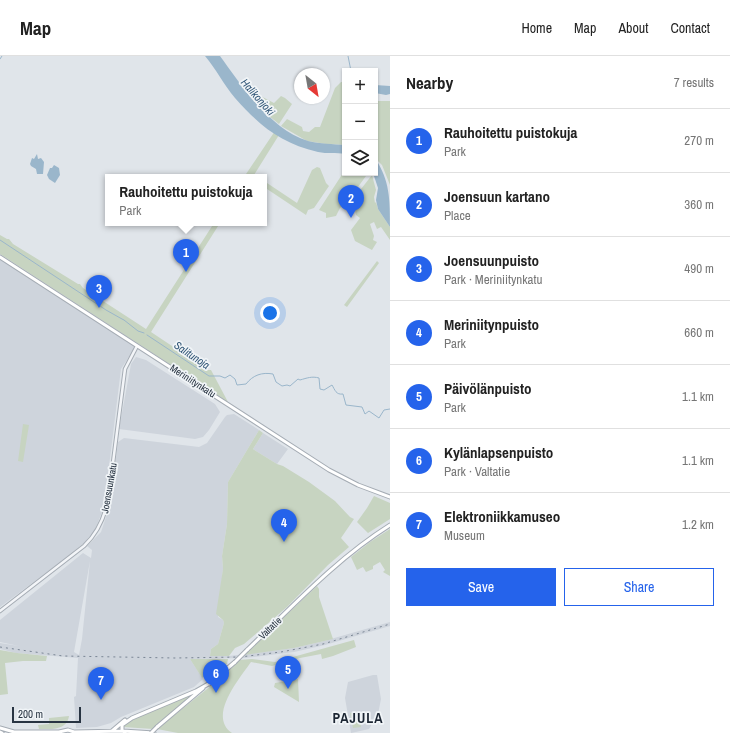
<!DOCTYPE html>
<html lang="en">
<head>
<meta charset="utf-8">
<style>
  :root { --surface:#fff; --page:#f2f2f2; --text:#222; --muted:#767676; --line:#e0e0e0; --accent:#2563eb }
  body { margin:0; font-family:"Archivo Narrow",sans-serif; background:var(--page); color:var(--text) }
  .controls { position:absolute; right:12px; top:12px; display:grid; overflow:hidden; border-radius:0px; box-shadow:0 1px 3px #0004 }
  .controls button { width:36px; height:36px; display:grid; place-items:center; padding:0; border:0; border-bottom:1px solid var(--line); background:var(--surface); color:var(--text); font:20px sans-serif }
  .compass { position:absolute; left:294px; top:12px; width:36px; height:36px; border-radius:50%; background:var(--surface); box-shadow:0 1px 3px #0004; rotate:149deg }
  .scale { position:absolute; left:12px; bottom:10px; width:69px; box-sizing:border-box; padding-left:4px; border:2px solid #283442; border-top:0; font-size:11px; line-height:14px; white-space:nowrap; color:#283442; -webkit-text-stroke:3px #f0f4f7; paint-order:stroke }
  .you { position:absolute; left:270px; top:257px; width:14px; height:14px; margin:-10px; border:3px solid #fff; border-radius:50%; background:#1a73e8; box-shadow:0 0 0 6px #1a73e833 }
  .badge { display:grid; place-items:center; width:26px; height:26px; border-radius:50%; background:var(--accent); color:#fff; font-size:13px; font-weight:700 }
  .pin { position:absolute; translate:-50% -33px; filter:drop-shadow(0 1px 2px #0008) }
  .pin::after { content:''; position:absolute; top:21px; width:14px; height:12px; background:inherit; clip-path:polygon(0 0,100% 0,50% 100%) }
  .popup { position:absolute; left:105px; top:118px; width:162px; height:52px; box-sizing:border-box; display:grid; place-content:center; border-radius:0px; background:var(--surface); filter:drop-shadow(0 1px 3px #0005); font-size:13px; white-space:nowrap; color:var(--muted) }
  .popup b { font-size:15px; color:var(--text) }
  .popup::after { content:''; position:absolute; left:50%; top:100%; margin-left:-8px; border:8px solid transparent; border-top-color:var(--surface) }
  .list { margin:0; padding:0; list-style:none }
  h2 { display:flex; justify-content:space-between; align-items:center; height:52px; margin:0; padding:0 16px; font-size:17px }
  h2 small { font-size:13px; font-weight:400; color:var(--muted) }
  .list li { display:grid; grid-template-columns:26px 1fr auto; gap:12px; align-items:center; box-sizing:border-box; height:64px; padding:0 16px; border-top:1px solid var(--line) }
  .list b { display:block; font-size:15px; white-space:nowrap }
  .list p { margin:0; font-size:13px; white-space:nowrap; color:var(--muted) }
  .list em { font-size:13px; font-style:normal; color:var(--muted) }
  .actions { display:flex; gap:8px; padding:12px 16px }
  .actions a { flex:1; padding:9px 0; border:1px solid var(--accent); border-radius:0px; text-align:center; font-size:14px; color:var(--accent) }
  .actions .main { background:var(--accent); color:#fff }
  .icon { flex:none; width:22px; height:22px; fill:none; stroke:currentColor; stroke-width:2; stroke-linecap:round; stroke-linejoin:round }
  .map { position:relative; flex:none; width:390px; height:677px; overflow:hidden }
  header { display:flex; align-items:center; gap:24px; box-sizing:border-box; height:56px; padding:0 20px; background:var(--surface); border-bottom:1px solid var(--line) }
  header strong { font-size:19px }
  nav { display:flex; gap:22px; margin-inline-start:auto; font-size:14px }
  main { display:flex }
  aside { flex:1; background:var(--surface) }
  .map>svg:first-child { display:block }
</style>
</head>
<body>
<header>
<strong>Map</strong>
<nav><a>Home</a><a>Map</a><a>About</a><a>Contact</a></nav>
</header>
<main>
<div class="map">
<svg width="390" height="677" viewBox="0 0 390 677">
  <rect width="100%" height="100%" fill="#e0e5ea"/>
  <path fill="#ced4dc" fill-rule="evenodd" d="M0 198 138 287 121 313 104 451 95 474 84 487 66 502 0 551Z
    M136 301 146 304 215 348 220 356 209 374 203 381 195 383 119 373 129 319 131 308Z
    M234 358 259 374 228 426 227 468 222 500 223 513 218 561 223 564 224 567 218 588 211 593 210 600H229L294 592 324 585 390 566V570L325 589 294 596 245 602 190 603 203 623 194 631 121 661 111 667 97 671 76 672 74 641 76 640 78 602 16 597 0 593V587L19 590 0 586V564L83 497 91 502 92 494 87 490 101 476 110 449 118 386 124 382 199 391 207 387 225 361 227 359ZM90 505 82 583 79 599 74 596Z
    M263 377 288 393 277 408 253 393Z
    M373 619H377L381 643 378 658 369 673 351 677 345 642 348 626Z"/>
  <path fill="#c7d4c1" d="M341 26H345V89L326 88 307 85 281 70 287 63 302 71 303 75 309 76 315 71H320L335 32Z
    M248 30 253 36 274 47 281 40 285 42 292 48 279 68 264 56 257 49V41L251 38 246 32Z
    M375 45H390V129L382 109 375 102Z
    M275 75 279 79 254 119 257 121H244Z
    M317 111 320 112 326 127 329 130 314 152 308 154 306 159 264 131V125L297 147 312 114Z
    M343 117 345 118C351 115 361 116 366 120L347 146 340 152 336 160 326 162V157L319 154Z
    M372 119 376 134 374 141 375 147 376 146 378 153 390 171V184L381 171 377 173 374 166 370 168 374 180 373 184 377 186 372 194 355 185 351 174 360 162 356 159 355 154 349 153 347 151Z
    M214 167H220L151 276 208 314H211L228 346 0 198V179L7 183H9L13 188 78 228H80L83 232 146 273Z
    M377 205 379 207 347 251 344 249Z
    M23 368 29 369 23 406 18 405Z
    M259 374 263 377 253 393 277 408 283 410 309 426 335 445 350 461 354 463 341 482 349 491 328 509 287 551 244 588 235 592 229 600H210L211 593 218 588 224 567 223 564 216 558 223 513 222 500 227 468 228 426Z
    M374 440 390 447V463L368 477 357 466 367 452Z
    M390 473V520L383 516 385 514 380 506 373 510V513L366 516 363 511 357 514 351 501 370 486Z
    M317 530 319 533V541L333 583 294 592 244 599Z
    M354 584 356 591 333 600 322 603 321 598 300 602 272 610 251 606C240 622 207 660 232 677H178L157 673 222 621 239 604 252 603 275 606Z
    M0 594 17 597 47 600 46 605H23L5 607 8 638 0 639Z
    M190 603H228L227 608 216 613 202 622Z
    M298 623 299 646 274 631 275 627Z
    M194 637 153 673 123 671 125 667 130 664Z
    M358 656 361 671 353 672 350 657Z
    M69 660C67 675 50 673 39 673L38 669 49 668V662Z"/>
  <path fill="#9ab6cb" d="M205 0H220C241 29 271 74 308 85 320 88 333 88 345 89V98C336 96 327 98 318 96 280 87 260 70 235 42 224 29 216 13 205 0Z
    M375 29 390 30V38L386 39 375 37Z
    M37 98 38 103 41 102 44 106 43 118H37L36 113 31 110 30 108 32 102 34 103Z
    M375 102C390 125 390 143 390 171L378 153 376 144 378 132 373 117H375Z
    M54 109 59 112 60 119 55 127 49 123 47 119 50 112H52Z"/>
  <g fill="none" stroke-linecap="round" stroke-linejoin="round">
    <path stroke="#9ab6cb" stroke-width="1" d="M348 0 351 15
      M0 3 2 0
      M0 184 106 254 122 263 124 264 138 275 144 277
      M147 279 209 320H220L225 322 230 319 235 323 237 329 246 328C253 319 262 316 273 318L276 326 282 330 287 329 290 330 298 323 300 324C307 322 312 320 319 322L320 333 324 334 332 329C335 334 336 339 343 338L346 349 362 351 365 358 369 355 379 362 384 354 390 353"/>
    <g stroke="#a5acb4" stroke-width="4.5">
      <path id="tertiary" d="M0 555 84 490C99 476 106 458 109 438L125 313 137 290"/>
    </g>
    <g stroke="#a5acb4" stroke-width="5">
      <path id="secondary" d="M0 201 329 414 358 429 390 441
        M247 594C293 550 336 503 390 469
        M209 628 235 606
        M157 671 203 632
        M0 672 14 676H59L68 674 74 676
        M112 675 125 664
        M0 676 2 677
        M74 676 123 675 154 677
        M125 677 122 674V669L132 662 196 635 210 627"/>
    </g>
    <use href="#tertiary" stroke="#f3f5f8" stroke-width="2.5"/>
    <use href="#secondary" stroke="#fff" stroke-width="3"/>
    <path stroke="#798594" stroke-width="1" stroke-dasharray="2 4" stroke-linecap="butt" d="M0 591 63 600 175 602 240 601 281 596 323 588 390 568"/>
    <g stroke="#a5acb4" stroke-width="5" stroke-linecap="butt">
      <path id="secondary-bridge" d="M235 606 247 594
        M151 677 157 671"/>
    </g>
    <use href="#secondary-bridge" stroke="#fff" stroke-width="3"/>
  </g>
  <g text-anchor="middle" dominant-baseline="central" stroke-width="3.5" stroke-linejoin="round" paint-order="stroke">
    <g font-size="10" fill="#283442" stroke="#f0f4f7">
      <text transform="translate(193 325) rotate(33)">Meriniitynkatu</text>
      <text transform="translate(109 432) rotate(-80)">Joensuunkatu</text>
      <text transform="translate(270 572) rotate(-44)">Valtatie</text>
    </g>
    <g font-size="11" font-style="italic" fill="#315677" stroke="#f0f4f7">
      <text transform="translate(258 41) rotate(49)">Halikonjoki</text>
      <text transform="translate(192 299) rotate(34)">Salitunoja</text>
    </g>
    <g font-size="14" font-weight="bold" letter-spacing="1" fill="#1b2532" stroke="#f0f4f7">
      <text x="358" y="662">PAJULA</text>
    </g>
  </g>
</svg>
<div class="controls">
<button>+</button>
<button>−</button>
<button><svg class="icon" aria-label="layers" viewBox="0 0 24 24"><path d="M12 4l9 5-9 5-9-5zM3 14l9 5 9-5"/></svg></button>
</div>
<svg class="compass" viewBox="-18 -18 36 36"><path d="M0-13l5 13h-10z" fill="#e53935"/><path d="M0 13l5-13h-10z" fill="#767676"/></svg>
<div class="scale">200 m</div>
<div class="you"></div>
<div class="pin badge" style="left:186px;top:216px">1</div>
<div class="popup"><b>Rauhoitettu puistokuja</b>Park</div>
<div class="pin badge" style="left:351px;top:162px">2</div>
<div class="pin badge" style="left:99px;top:252px">3</div>
<div class="pin badge" style="left:284px;top:486px">4</div>
<div class="pin badge" style="left:288px;top:633px">5</div>
<div class="pin badge" style="left:216px;top:637px">6</div>
<div class="pin badge" style="left:101px;top:644px">7</div>
</div>
<aside>
<h2>Nearby<small>7 results</small></h2>
<ul class="list">
<li><span class="badge">1</span><div><b>Rauhoitettu puistokuja</b><p>Park</p></div><em>270 m</em></li>
<li><span class="badge">2</span><div><b>Joensuun kartano</b><p>Place</p></div><em>360 m</em></li>
<li><span class="badge">3</span><div><b>Joensuunpuisto</b><p>Park · Meriniitynkatu</p></div><em>490 m</em></li>
<li><span class="badge">4</span><div><b>Meriniitynpuisto</b><p>Park</p></div><em>660 m</em></li>
<li><span class="badge">5</span><div><b>Päivölänpuisto</b><p>Park</p></div><em>1.1 km</em></li>
<li><span class="badge">6</span><div><b>Kylänlapsenpuisto</b><p>Park · Valtatie</p></div><em>1.1 km</em></li>
<li><span class="badge">7</span><div><b>Elektroniikkamuseo</b><p>Museum</p></div><em>1.2 km</em></li>
</ul>
<div class="actions"><a class="main">Save</a><a>Share</a></div>
</aside>
</main>
</body>
</html>
